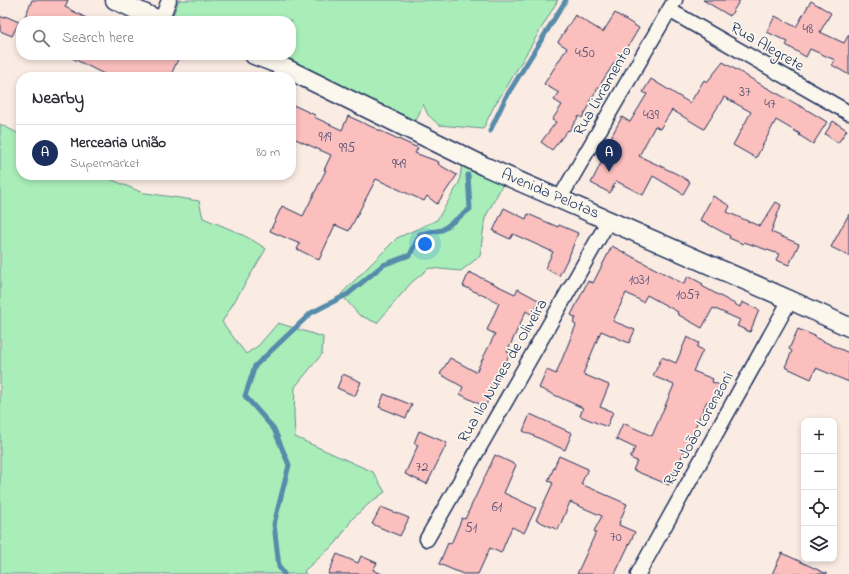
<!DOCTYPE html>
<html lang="en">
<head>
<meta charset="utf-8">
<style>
  :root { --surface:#fff; --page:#f2f2f3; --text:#2b2b33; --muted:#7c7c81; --line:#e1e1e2; --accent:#1b2f5e }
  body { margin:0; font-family:"Indie Flower",sans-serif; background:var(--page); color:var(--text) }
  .controls { position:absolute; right:12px; bottom:12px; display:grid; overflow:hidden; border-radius:8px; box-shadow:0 2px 6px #0003 }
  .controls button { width:36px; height:36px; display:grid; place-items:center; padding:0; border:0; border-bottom:1px solid var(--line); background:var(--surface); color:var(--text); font:20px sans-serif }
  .you { position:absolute; left:425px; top:244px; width:14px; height:14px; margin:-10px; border:3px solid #fff; border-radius:50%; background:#1a73e8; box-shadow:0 0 0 6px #1a73e833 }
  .badge { display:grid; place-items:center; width:26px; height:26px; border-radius:50%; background:var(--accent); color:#fff; font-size:13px; font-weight:700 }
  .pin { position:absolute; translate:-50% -33px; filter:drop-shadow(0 1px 2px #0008) }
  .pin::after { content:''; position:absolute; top:21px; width:14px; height:12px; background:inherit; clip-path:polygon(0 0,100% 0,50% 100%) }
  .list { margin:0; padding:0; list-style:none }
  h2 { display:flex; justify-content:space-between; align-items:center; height:52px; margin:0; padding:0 16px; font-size:17px }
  h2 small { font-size:13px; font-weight:400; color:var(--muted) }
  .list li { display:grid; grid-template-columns:26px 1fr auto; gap:12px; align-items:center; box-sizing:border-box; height:56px; padding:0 16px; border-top:1px solid var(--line) }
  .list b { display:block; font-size:15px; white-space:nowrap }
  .list p { margin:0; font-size:13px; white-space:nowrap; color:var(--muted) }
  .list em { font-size:13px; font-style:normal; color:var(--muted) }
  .icon { flex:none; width:22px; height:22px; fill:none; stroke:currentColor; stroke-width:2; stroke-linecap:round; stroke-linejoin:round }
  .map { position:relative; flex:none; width:849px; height:574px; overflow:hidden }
  .search { position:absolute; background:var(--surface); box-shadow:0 2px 6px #0003; left:16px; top:16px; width:280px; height:44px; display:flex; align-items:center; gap:10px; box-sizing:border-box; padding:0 14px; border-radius:16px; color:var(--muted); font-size:15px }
  .panel { position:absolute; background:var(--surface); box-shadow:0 2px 6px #0003; left:16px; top:72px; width:280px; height:108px; border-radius:16px }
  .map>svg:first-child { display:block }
</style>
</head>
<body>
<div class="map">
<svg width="849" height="574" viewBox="0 0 849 574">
  <rect width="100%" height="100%" fill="#fbece3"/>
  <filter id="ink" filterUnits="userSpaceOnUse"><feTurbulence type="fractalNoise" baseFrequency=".025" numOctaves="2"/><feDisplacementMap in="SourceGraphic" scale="8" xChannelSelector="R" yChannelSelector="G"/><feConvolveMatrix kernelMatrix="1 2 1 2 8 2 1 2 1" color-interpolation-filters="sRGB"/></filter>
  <g filter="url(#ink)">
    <path fill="#a9eeb9" stroke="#628e8c" d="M179 0H558L506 88 494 106 483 129 439 125 428 115 423 104 411 133 245 55H291V21H172L171 20Z
      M0 124 21 135V175H101L143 193H146L199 201 203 218C225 227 247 235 266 249L222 322 246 354 258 346 278 323 323 337 322 354 295 387 294 415 295 437 373 472 385 492 371 502 353 518 336 543 304 571 306 574H0Z
      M463 158 506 178 485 218 480 256 461 271 429 268 411 283 377 323 359 315 341 294 397 238 437 220 459 183Z"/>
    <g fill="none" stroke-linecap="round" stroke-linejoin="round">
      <path stroke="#568baa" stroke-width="5" d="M490 131 506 97 566 0
        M284 574 279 567 274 524 289 465 274 429 245 396 255 366 311 313 348 294 383 265 410 255 420 234 442 230 470 209 468 175"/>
    </g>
    <path fill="#fbbfbd" stroke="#1b2f5e" d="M32 0H68L65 7 92 21H23Z
      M703 0H740L730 16Z
      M811 1 831 13 820 32 844 43 849 34V75L832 65 835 60 810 49 806 57 786 45 788 42 767 32 775 16 796 27Z
      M615 13 639 28 619 62 616 60 589 102 591 103 582 118 579 116 569 131 568 130 552 150 541 142 556 122 552 120 562 105 554 100 559 93 544 84 567 48 558 42 575 15 603 32Z
      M0 16 4 18 5 16 19 22 12 36 0 31Z
      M66 55H180L170 77H110Z
      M723 62 762 85 809 111 827 122 813 144 799 135 800 134 776 120 756 158 733 145 751 112 724 97 704 129 672 110 660 129 655 126 639 156 677 174 690 182 683 194 653 176 643 195 616 181 610 193 591 183 613 139 611 137 622 117 630 122 647 94 643 92 651 79 690 103 704 80 707 82Z
      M291 104 315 115 314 117 342 130 348 116 418 148 415 153 439 162 438 164 457 175 437 204 427 196 424 201 376 179 349 231 335 225 319 260 297 249 300 244 270 231 282 206 303 216 326 170H324L331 155 291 137Z
      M833 121 847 130 838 143 825 134Z
      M713 196 730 206 727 212 759 226V224L761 225 776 202 781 205 771 232 799 244 789 265 776 260 779 254 744 242 743 244 729 238 730 236 700 220Z
      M504 208 526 219 528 214 558 227 559 225 578 233 570 254 559 276 545 268 553 252 513 234 510 239 493 231Z
      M849 214V256L831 247Z
      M612 246 684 284 688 276 703 284 702 286 740 307 742 302 759 310 750 332 737 326 740 320 713 308 702 328 677 314 678 312 647 295 643 302 626 293 613 321 635 330 629 343 601 331 583 374 609 385 600 407 613 412 607 427 580 416 583 408 539 388 547 370 556 374 576 325 573 323 576 318 571 315 588 281 593 283Z
      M469 272 515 294 518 289 540 301 532 315 526 311 507 352 510 353 485 407 460 394 463 387 440 374 450 358 476 372 495 334 487 330 499 303 463 286Z
      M798 329 815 336 814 337 849 353V382L816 368 811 379 785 367 792 351 789 349Z
      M687 337 699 343 697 347 703 350 693 371 713 379 712 382 722 386 714 404 707 401 669 485 633 470 637 461 630 458 635 448 616 439 623 423 652 436 674 385 653 376 662 357 676 363Z
      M343 374 361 382 355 396 337 388Z
      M384 394 412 405 406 418 379 407Z
      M530 414 572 433 565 450 523 431Z
      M419 431 447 443 427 484 405 474 418 445 414 443Z
      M495 455 516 465 504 493 536 508 524 533 512 527 501 553 490 548 478 574H463L439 564 448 543 451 544 462 518 465 519Z
      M559 456 588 469 581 484 627 504 619 523H620L619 525 635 532 615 574H577L596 532 594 531 602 516 570 502 558 530 536 520 553 483 548 481Z
      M381 507 409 518 400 536 372 524Z
      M782 553 827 574H772Z
      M337 554 358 563 361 556 377 563 373 570 382 574H328Z"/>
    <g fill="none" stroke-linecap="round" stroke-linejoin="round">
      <g stroke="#1b2f5e" stroke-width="17">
        <path id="minor" d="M669 10 849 113
          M161 21 169 0
          M560 198 675 0
          M427 539 609 220
          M638 574 790 300"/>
      </g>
      <g stroke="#1b2f5e" stroke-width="21">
        <path id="tertiary" d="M115 0 161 21
          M254 55 275 63 484 166 790 300 849 327"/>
      </g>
      <use href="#minor" stroke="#fbf7ec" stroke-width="14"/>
      <use href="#tertiary" stroke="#fbf7ec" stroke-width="18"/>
    </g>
  </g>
  <g text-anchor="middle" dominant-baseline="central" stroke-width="3.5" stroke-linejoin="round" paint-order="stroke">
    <g font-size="14" fill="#535376">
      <text x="808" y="29">48</text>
      <text x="585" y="53">450</text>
      <text x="745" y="92">37</text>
      <text x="770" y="104">47</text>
      <text x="651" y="115">439</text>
      <text x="325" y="137">919</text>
      <text x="347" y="148">995</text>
      <text x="399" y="164">949</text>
      <text x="639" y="280">1031</text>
      <text x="688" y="295">1057</text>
      <text x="422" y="467">72</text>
      <text x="497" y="507">61</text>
      <text x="471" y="528">51</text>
      <text x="616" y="537">70</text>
    </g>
    <g font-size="16" fill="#1b2f5e" stroke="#fbf7ec">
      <text transform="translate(767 47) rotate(30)">Rua Alegrete</text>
      <text transform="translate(603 91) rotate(-60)">Rua Livramento</text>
      <text transform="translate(550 194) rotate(23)">Avenida Pelotas</text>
      <text transform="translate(503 371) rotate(-60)">Rua Ilo Nunes de Oliveira</text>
      <text transform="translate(699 429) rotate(-61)">Rua João Lorenzoni</text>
    </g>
  </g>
</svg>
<div class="controls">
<button>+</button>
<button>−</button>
<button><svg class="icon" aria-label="locate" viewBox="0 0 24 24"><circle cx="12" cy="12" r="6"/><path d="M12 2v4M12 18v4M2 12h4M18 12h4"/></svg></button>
<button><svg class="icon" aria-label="layers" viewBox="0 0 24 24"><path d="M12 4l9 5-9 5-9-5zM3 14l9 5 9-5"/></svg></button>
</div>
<div class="you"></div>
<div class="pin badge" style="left:609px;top:172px">A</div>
<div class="search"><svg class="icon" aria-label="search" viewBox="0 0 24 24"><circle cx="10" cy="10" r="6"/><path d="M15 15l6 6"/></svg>Search here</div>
<section class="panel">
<h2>Nearby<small></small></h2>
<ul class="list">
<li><span class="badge">A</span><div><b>Mercearia União</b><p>Supermarket</p></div><em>80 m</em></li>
</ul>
</section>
</div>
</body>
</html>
